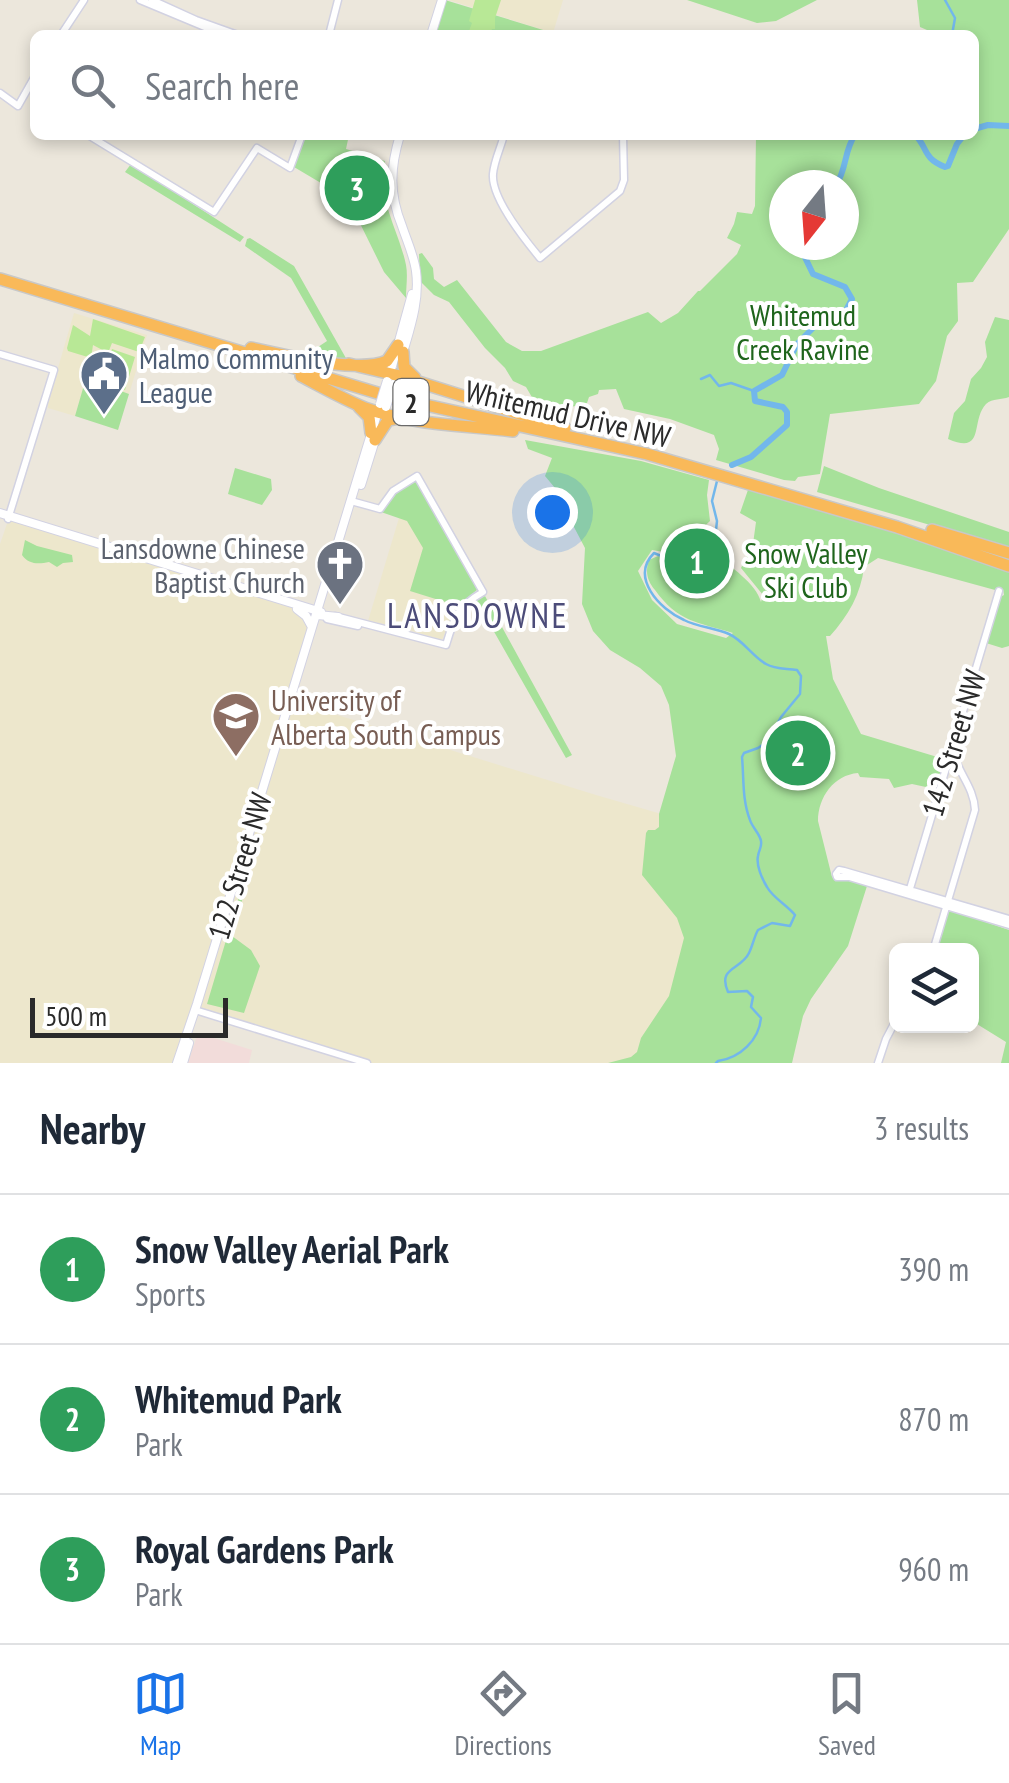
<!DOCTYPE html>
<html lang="en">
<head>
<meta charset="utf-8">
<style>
  :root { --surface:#fff; --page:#f6f6f7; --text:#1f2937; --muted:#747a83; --line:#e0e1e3; --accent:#1a73e8 }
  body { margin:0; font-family:"PT Sans Narrow",sans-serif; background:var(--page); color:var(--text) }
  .controls { position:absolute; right:30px; bottom:30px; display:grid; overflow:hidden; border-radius:15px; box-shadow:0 5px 15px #0003 }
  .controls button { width:90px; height:90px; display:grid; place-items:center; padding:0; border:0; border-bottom:2px solid var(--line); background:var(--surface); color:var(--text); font:50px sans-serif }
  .compass { position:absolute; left:769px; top:170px; width:90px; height:90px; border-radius:50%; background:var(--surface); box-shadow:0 5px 15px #0003; rotate:197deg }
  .scale { position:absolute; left:30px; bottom:25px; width:198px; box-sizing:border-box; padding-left:10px; border:5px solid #2a2a2a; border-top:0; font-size:28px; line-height:35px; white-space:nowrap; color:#2a2a2a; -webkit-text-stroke:8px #fff; paint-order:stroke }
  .you { position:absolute; left:552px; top:512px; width:35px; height:35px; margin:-25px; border:8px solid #fff; border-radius:50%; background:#1a73e8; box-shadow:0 0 0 15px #1a73e833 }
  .badge { display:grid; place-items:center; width:65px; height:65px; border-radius:50%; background:var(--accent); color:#fff; font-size:32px; font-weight:700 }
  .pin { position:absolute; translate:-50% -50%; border:5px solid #fff; box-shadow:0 2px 10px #0006 }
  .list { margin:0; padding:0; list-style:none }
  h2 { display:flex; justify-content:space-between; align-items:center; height:130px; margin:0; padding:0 40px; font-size:42px }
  h2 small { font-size:32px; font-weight:400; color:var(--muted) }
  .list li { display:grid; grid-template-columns:65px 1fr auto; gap:30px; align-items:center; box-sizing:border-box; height:150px; padding:0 40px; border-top:2px solid var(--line) }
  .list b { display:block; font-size:38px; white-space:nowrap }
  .list p { margin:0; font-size:32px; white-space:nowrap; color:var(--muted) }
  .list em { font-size:32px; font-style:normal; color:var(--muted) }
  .icon { flex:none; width:55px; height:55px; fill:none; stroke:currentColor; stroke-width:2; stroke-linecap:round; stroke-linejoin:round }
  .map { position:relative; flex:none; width:1009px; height:1063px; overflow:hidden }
  .search { position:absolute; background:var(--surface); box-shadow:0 5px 15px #0003; left:30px; right:30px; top:30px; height:110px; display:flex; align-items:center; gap:25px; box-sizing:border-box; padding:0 35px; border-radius:15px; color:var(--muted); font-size:38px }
  .sheet { height:580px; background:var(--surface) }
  nav { display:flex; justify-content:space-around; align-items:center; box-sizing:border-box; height:140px; border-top:2px solid var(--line); background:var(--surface); font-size:28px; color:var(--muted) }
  nav a { display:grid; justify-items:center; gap:5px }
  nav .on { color:var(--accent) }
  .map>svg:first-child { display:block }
</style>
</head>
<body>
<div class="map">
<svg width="1009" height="1063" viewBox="0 0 1009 1063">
  <rect width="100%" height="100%" fill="#ece7dc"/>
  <path fill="#ede7cc" d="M449 0H563L553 33Z
    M74 313 147 335 129 394 86 379 75 416 48 408V402Z
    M9 518 318 613 292 701 596 795 765 844 649 1063H367L198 1011 181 1063H0V544Z
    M399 518 407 520 424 548 411 591 458 606 451 618 442 640 400 627 368 621Z"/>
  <path fill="#f2dcda" d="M198 1033 252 1050 249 1063H188Z"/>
  <path fill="#a7e19a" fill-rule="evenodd" d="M445 0 553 33 552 35H435Z
    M687 0H817L776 21 757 23Z
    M917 0H1009V229L973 282 957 283 958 321 947 336 936 381 919 404 830 414 820 474 798 477 795 481 784 480 716 460 719 449 714 435 670 419 624 409 616 389 599 390 598 394 589 397 587 403 571 407 545 405 533 399 526 387 513 381 505 368 485 348 449 302 434 295 420 281 419 254 422 253 433 268 434 279 444 287 457 280 506 342 522 351H541L648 312 661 323 678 313 698 291H700L737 254 741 245 727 238 734 224 737 212 752 214 755 206 756 135H974V35H927V30L920 27ZM784 185H844V245H784Z
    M306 135H349L346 149 385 161C376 198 399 230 406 265 408 275 406 287 406 298L384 272 347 197 339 200 331 189 294 167Z
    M131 164 244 237 240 242 125 172Z
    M250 238 294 266 347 360 306 355 327 341 291 278 245 246 247 239Z
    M995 317 1009 320V397C1001 400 993 398 986 404 970 421 986 455 948 439L954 413 965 401 971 379 981 368 987 357 985 342Z
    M86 378 129 394 118 430 75 416Z
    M525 440 641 461 709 480 707 495 710 521 675 554 652 550 638 571 652 600 677 624 726 638 733 633C697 622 678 622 655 590 647 580 645 572 649 560L658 556 667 560 690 583 715 553C730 567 756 583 761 602L763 595 741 568 753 544 756 522 740 513 749 487 1009 569V646L1002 648 986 643 1000 597 1004 595 1003 589 995 590 878 558 864 567C861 594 848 616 830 636H826L833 679 861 734 944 759 935 789 912 784 894 788 889 779 860 777 858 773C834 775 818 797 818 821L832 877 838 881 854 880 867 886 848 946 811 999 803 1016 792 1063H608L631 1057 637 1052 641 1038 669 996 684 938 677 918 642 875 646 833 648 830H655L659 827V814L676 756 669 705 661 686 640 668 610 650 593 631 582 604 585 548 555 491V488L545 476 552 458 528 449Z
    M824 466 879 488 1009 532V548L817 492Z
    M235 468 271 479 272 490 262 505 228 494Z
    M414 482H417L478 589 458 606 410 591 423 548 407 521 381 512 393 494Z
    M25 540 37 546 72 555 73 562 63 563 57 567 49 562C39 564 29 565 22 555Z
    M485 596 572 755 566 758 476 600Z
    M247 870 250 872 232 936 251 950 260 966 244 1013 207 1004Z
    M950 910 1009 930V1063H1001L1006 1042 972 1021V951H936L947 913Z"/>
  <path fill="#b8e896" d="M475 0H501L495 18V29H492L490 35 469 31 472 23 469 21Z
    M93 319 145 337 139 352 112 343 108 353 93 345 91 358 68 351 67 348 73 325 90 336Z
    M112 349 135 357 125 390 102 383Z
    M706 546 715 553 690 583 674 568Z"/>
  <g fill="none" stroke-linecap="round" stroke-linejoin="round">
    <path stroke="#72b7eb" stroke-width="2.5" d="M945 0 955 18 952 35
      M701 379 710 375 719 386 731 383 754 391
      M716 1063 718 1061C740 1058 759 1040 761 1018L751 1007 753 997 747 991 728 992C717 967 741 970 749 953 753 945 754 937 758 930L772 923 790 926 795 915C787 905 773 898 767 887 762 879 756 865 758 856 759 849 762 848 761 841 760 834 752 827 750 820 742 800 744 778 742 757L744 753 758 748 767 742 781 717 800 694 801 676 797 670C787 668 776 670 766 664 752 656 744 641 729 634 715 628 698 627 684 620 659 609 630 577 654 553L673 561 679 560 716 530 717 521 712 501 717 481"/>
    <path stroke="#72b7eb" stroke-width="6" d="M974 129 988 125 1009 126
      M915 135C928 147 922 158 945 167L948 166 957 144 964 135
      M790 185 796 181 803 185
      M836 185C847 169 844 150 855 135
      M732 465 751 457 787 425V412L783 407 755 401 754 391 782 375 797 344 814 327 824 321 843 316 852 299 845 287 813 274 799 245"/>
    <g stroke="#d2d2e2" stroke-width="9">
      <path id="tertiary" d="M140 0 224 35
        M152 0 196 20 238 35
        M61 35 84 0
        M329 35 338 0
        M0 93 18 106 35 76
        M88 135 214 212 257 148 290 168 302 135
        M504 135C501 147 494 161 493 174 491 198 525 240 540 258L620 191 624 180 623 135
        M0 354 54 370 8 519
        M335 616 446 645C454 618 457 607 483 592L417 476 393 491 380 509 351 501
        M327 619 358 626
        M909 892 999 591
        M1009 919 844 871 839 870 836 874 837 877H849L1009 925
        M933 951 975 810C974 787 958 773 953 752
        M195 1010 367 1063
        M878 1063 886 1039 896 1020"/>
    </g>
    <g stroke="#d2d2e2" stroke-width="10">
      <path id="secondary" d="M431 35 442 0
        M400 135C390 168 389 194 402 226 407 241 414 256 416 271 420 300 410 328 402 356
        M389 377 412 294
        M361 485 376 437
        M0 513 321 612
        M297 609 306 616 312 627
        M318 615 338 617
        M177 1063 197 1004 379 408
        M183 1063 189 1043"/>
    </g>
    <g stroke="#c8c8c8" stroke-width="14">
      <path id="motorway" d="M0 279 394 398 647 454 897 527 1009 566
        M251 348C284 355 358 374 387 361L398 345
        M403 352 404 367 415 378
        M349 364 396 375 565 428
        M301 376C322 387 343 399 365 408 413 425 463 425 513 431
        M359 407 369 417 371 433
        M375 440 388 420 399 418
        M932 530 1009 553"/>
    </g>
    <use href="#tertiary" stroke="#fff" stroke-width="6"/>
    <use href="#secondary" stroke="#fff" stroke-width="8"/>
    <use href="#motorway" stroke="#f9b959" stroke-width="11"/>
    <g stroke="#d2d2e2" stroke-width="10" stroke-linecap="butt">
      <path id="secondary-bridge" d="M380 404 387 381
        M386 407 393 384"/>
    </g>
    <use href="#secondary-bridge" stroke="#fff" stroke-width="8"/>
  </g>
  <defs>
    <g id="civic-pin" transform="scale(2.5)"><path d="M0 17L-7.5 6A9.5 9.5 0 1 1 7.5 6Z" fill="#5c6f8a" stroke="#fff"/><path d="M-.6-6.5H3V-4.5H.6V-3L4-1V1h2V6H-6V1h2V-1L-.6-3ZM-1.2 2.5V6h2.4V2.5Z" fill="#fff"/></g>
    <g id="church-pin" transform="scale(2.5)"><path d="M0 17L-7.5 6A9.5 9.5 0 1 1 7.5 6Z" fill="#6b7280" stroke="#fff"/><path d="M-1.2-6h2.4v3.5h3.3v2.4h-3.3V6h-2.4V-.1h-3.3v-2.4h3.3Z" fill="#fff"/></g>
    <g id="university-pin" transform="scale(2.5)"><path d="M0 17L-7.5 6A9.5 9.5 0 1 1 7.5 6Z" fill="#8d6e63" stroke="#fff"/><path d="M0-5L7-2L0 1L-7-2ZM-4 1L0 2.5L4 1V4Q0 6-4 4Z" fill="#fff"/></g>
  </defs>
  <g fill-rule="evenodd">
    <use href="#civic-pin" x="104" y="374"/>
    <use href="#church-pin" x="340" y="564"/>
    <use href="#university-pin" x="236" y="716"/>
  </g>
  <g text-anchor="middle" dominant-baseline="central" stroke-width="8" stroke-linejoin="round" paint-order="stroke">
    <rect fill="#fff" stroke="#6a6a6a" stroke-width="2.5" x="393.5" y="379" width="35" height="46" rx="8"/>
    <g font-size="28" font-weight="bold" fill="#2a2a2a">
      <text x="411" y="402">2</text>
    </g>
    <g font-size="30" fill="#1f651c" stroke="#fff">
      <text x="803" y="314">Whitemud<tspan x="803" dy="34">Creek Ravine</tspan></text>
      <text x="806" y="552">Snow Valley<tspan x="806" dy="34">Ski Club</tspan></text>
    </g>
    <g font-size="30" fill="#4e5e75" stroke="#fff" text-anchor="start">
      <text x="139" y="357">Malmo Community<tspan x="139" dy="34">League</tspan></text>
    </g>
    <g font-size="30" fill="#2a2a2a" stroke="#fff">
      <text transform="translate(568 413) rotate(13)">Whitemud Drive NW</text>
      <text transform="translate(953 743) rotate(-73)">142 Street NW</text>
      <text transform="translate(239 866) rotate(-73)">122 Street NW</text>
    </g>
    <g font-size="30" fill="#5b616d" stroke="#fff" text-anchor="end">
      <text x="305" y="547">Lansdowne Chinese<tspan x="305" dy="34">Baptist Church</tspan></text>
    </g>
    <g font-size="30" fill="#785e54" stroke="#fff" text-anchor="start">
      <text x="271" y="699">University of<tspan x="271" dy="34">Alberta South Campus</tspan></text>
    </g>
    <g font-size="35" letter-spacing="2.5" fill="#4c4c79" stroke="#fff">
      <text x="478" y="615">LANSDOWNE</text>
    </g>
  </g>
</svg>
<div class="controls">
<button><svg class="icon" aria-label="layers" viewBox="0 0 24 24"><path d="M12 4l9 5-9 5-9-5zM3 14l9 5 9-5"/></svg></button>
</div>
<svg class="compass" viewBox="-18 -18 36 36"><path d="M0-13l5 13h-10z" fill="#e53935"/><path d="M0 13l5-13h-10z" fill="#747a83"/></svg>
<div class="scale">500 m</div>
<div class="you"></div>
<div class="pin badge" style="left:697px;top:561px;background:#2e9e5b">1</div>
<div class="pin badge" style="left:798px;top:753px;background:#2e9e5b">2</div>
<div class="pin badge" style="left:357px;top:188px;background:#2e9e5b">3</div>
<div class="search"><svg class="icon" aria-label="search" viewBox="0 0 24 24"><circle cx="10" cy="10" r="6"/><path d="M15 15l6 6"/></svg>Search here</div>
</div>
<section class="sheet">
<h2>Nearby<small>3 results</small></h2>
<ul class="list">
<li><span class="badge" style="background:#2e9e5b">1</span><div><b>Snow Valley Aerial Park</b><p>Sports</p></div><em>390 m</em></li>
<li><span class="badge" style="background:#2e9e5b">2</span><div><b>Whitemud Park</b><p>Park</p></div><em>870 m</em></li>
<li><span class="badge" style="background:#2e9e5b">3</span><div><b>Royal Gardens Park</b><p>Park</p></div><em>960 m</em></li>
</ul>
</section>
<nav>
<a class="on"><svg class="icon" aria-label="map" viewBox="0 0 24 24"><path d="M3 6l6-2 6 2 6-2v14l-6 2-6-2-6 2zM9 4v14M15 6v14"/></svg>Map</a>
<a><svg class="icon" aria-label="directions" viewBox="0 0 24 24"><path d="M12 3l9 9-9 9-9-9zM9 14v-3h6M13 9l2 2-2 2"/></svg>Directions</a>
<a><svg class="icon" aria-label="saved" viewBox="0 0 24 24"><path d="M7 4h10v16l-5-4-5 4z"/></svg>Saved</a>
</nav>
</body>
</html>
